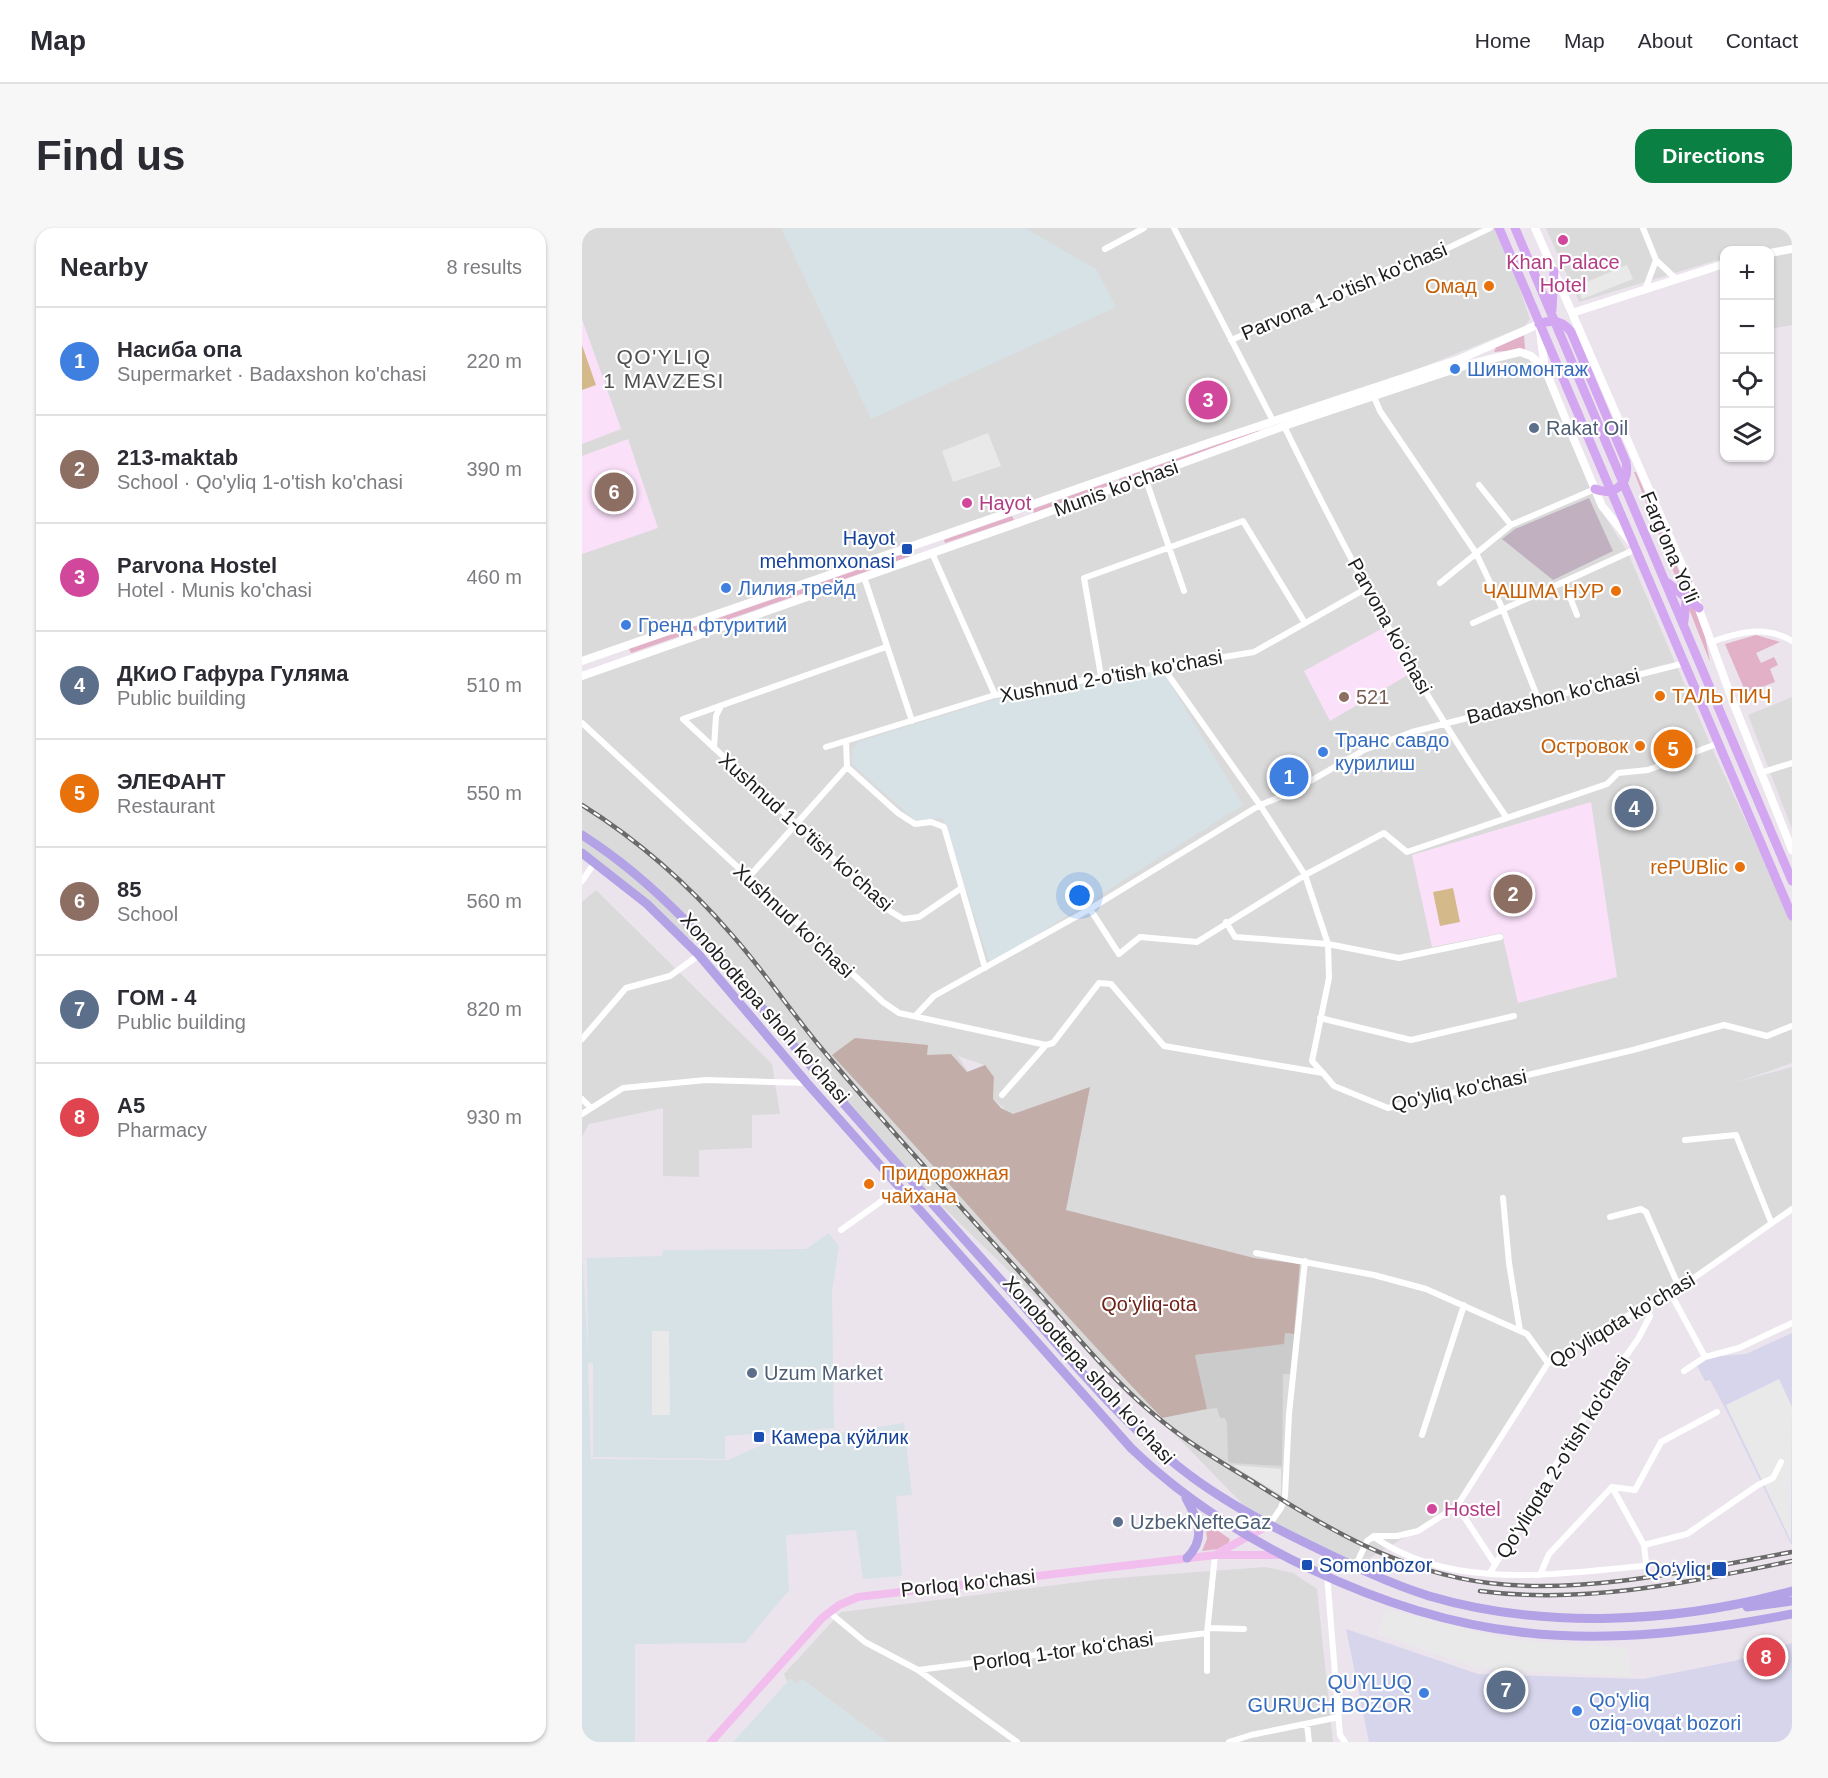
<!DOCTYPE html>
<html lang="en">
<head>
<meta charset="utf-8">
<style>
  :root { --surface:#fff; --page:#f7f7f7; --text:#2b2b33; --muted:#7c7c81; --line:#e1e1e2; --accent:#0b8043 }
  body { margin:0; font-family:Arial,sans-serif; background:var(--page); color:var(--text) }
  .controls { position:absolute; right:18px; top:18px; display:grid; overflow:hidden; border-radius:12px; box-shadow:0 2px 4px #0004 }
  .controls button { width:54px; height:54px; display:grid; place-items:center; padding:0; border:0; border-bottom:2px solid var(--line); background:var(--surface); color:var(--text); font:30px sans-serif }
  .you { position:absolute; left:498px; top:668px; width:21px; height:21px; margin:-15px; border:4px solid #fff; border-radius:50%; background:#1a73e8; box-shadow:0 0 0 9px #1a73e833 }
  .badge { display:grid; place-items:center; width:39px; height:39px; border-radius:50%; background:var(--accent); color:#fff; font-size:20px; font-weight:700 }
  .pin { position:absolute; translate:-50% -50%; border:3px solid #fff; box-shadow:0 2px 6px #0006 }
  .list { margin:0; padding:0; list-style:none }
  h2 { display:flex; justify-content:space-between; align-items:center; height:78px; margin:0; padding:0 24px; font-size:26px }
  h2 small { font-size:20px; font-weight:400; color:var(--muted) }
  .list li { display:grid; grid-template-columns:39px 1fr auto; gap:18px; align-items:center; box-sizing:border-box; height:108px; padding:0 24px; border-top:2px solid var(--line) }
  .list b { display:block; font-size:22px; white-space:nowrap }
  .list p { margin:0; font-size:20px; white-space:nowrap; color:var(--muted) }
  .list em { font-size:20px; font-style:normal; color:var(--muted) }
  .icon { flex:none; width:33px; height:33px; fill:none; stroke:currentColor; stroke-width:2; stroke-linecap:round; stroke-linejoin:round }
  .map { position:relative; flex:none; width:1210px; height:1514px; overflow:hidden; border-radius:18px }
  header { display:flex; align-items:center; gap:36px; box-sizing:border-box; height:84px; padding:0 30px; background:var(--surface); border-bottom:2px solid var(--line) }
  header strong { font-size:28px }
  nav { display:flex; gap:33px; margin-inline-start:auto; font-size:21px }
  .intro { display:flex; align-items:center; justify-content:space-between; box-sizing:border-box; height:144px; padding:0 36px }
  h1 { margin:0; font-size:42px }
  .button { padding:15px 27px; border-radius:18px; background:var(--accent); color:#fff; font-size:21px; font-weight:700 }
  main { display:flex; gap:36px; padding:0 36px }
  aside { flex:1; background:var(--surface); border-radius:18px; box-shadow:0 2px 4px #0004 }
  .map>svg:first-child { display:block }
</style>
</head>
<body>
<header>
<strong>Map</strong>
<nav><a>Home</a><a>Map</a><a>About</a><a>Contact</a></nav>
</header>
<div class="intro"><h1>Find us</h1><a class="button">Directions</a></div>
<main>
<aside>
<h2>Nearby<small>8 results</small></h2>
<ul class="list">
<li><span class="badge" style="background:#3f7fe0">1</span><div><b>Насиба опа</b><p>Supermarket · Badaxshon ko'chasi</p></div><em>220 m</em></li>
<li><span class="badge" style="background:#8d6e63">2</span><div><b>213-maktab</b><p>School · Qo'yliq 1-o'tish ko'chasi</p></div><em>390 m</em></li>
<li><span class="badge" style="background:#d1479c">3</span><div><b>Parvona Hostel</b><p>Hotel · Munis ko'chasi</p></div><em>460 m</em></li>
<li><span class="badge" style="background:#5c6f8a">4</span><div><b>ДКиО Гафура Гуляма</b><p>Public building</p></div><em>510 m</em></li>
<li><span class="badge" style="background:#e8710a">5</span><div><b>ЭЛЕФАНТ</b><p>Restaurant</p></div><em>550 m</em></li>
<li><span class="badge" style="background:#8d6e63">6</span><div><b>85</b><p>School</p></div><em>560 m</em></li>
<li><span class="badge" style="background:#5c6f8a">7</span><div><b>ГОМ - 4</b><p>Public building</p></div><em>820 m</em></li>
<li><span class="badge" style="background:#e0444e">8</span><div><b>А5</b><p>Pharmacy</p></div><em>930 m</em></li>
</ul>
</aside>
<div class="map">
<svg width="1210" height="1514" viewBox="0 0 1210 1514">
  <rect width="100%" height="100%" fill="#ebe4ed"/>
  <path fill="#dadadb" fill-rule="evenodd" d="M0 0H917L948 91 943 98 788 160 0 433Z
    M964 0H1210V97L1188 101V22H1142V30L997 74Z
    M942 124 958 139 1017 279 1045 323 1133 527 1210 692V835L1155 854 1210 839V980L1097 1059 966 1135 875 1278 773 1339 675 1291 572 1185 310 929 150 744 0 624V448L790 168ZM376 828 402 837 412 849 411 871 425 883 408 878Z
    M1210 469V601L1166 487Z
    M14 662 190 836 198 886 170 887V920L117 922V949L81 948V880L7 896 0 909V674Z
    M683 1339 711 1345 735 1361 751 1514H305L220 1451 215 1456 208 1451 205 1454 202 1446 259 1384 521 1351Z"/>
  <path fill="#d7d5ec" d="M1210 1105V1316H1209L1143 1180 1128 1152 1123 1153 1114 1136 1127 1129 1164 1126Z
    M764 1401 896 1446 1061 1451 1152 1433 1210 1415V1514H787Z"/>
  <path fill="#d7e2e6" d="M199 0H443L514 41 534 79 289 191Z
    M579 440 661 577 408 736 361 590 334 593 270 536V523L276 514 414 471Z
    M247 1005 257 1018 250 1063 252 1200 143 1208V1231L11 1229V1135H6L9 1231 146 1232 182 1216 322 1195 330 1267 314 1268 320 1348 281 1351 274 1302 204 1307 207 1362 163 1415 53 1416V1514H0V1022L6 1124 5 1030 80 1028 81 1022 224 1021Z
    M208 1451 215 1456 220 1451 305 1514H151Z"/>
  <path fill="#fbe0fa" d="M0 91 39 201 0 216Z
    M46 211 76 300 0 326V228Z
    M801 400 829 445 748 493 722 443Z
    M1009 574 1035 749 936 775 920 705 850 719 830 627Z"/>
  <path fill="#cbcbcb" d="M703 1105 712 1106 708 1146H701L700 1238 649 1235 646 1233 645 1195 643 1190H638L635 1180 625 1181 613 1127 701 1116Z"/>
  <path fill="#c1b1c0" d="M1007 270 1031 323 971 352 920 311 933 301Z"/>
  <path fill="#e2b0c7" d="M942 107 943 121 912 124 914 119Z
    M677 202V205L538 254 537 251Z
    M1052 244H1054L1103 357 1101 361 1098 360Z
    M524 255 526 258 452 285 451 281Z
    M430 288 432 292 363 315 362 312Z
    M327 324 329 328 49 425 47 421Z
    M1108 378H1112L1123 408 1128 434 1107 381Z
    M1174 407 1198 414 1174 425 1179 435 1192 429 1196 437 1188 441 1193 454 1164 465 1143 416Z
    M623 1294 648 1311 644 1320 620 1323 625 1311Z"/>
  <path fill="#c3ada8" d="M273 810 346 817 345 827 369 826 385 844 403 837 412 849 411 871 419 880 431 886 508 859 484 982 672 1030 718 1036 712 1106 703 1105 702 1116 613 1127 625 1181 580 1190C467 1072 362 947 250 827Z"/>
  <path fill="#d4ba8b" d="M0 117 14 157 0 162Z
    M871 660 878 694 858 698 851 664Z"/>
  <path fill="#e9e9e9" d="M1045 37 1051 51 1000 71 995 58Z
    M406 205 419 238 371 254 360 223Z
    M70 1103H87L88 1187H70Z
    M1197 1151 1210 1179 1209 1313 1144 1177Z
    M651 1237 699 1241V1267L658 1242Z
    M804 1381 930 1412 1046 1420 1049 1449 896 1440 795 1406Z"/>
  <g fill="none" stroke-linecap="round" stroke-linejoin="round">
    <path stroke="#fff" stroke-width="6" d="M592 0 691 193
      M1061 0 1074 32 1064 59
      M523 21 562 0
      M1074 32 1093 50
      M649 112 824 40 908 0
      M790 164 798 183 894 325 921 382 957 473
      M702 198C768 333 839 467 925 590
      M563 249 602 363
      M897 257 929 297
      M350 325 413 467
      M282 349 330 493
      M982 354 995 387
      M858 355 929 297 1013 261
      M891 395 1054 321
      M1129 414C1158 404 1183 397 1210 413
      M304 419 101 491 308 683 321 691 337 689 378 661
      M580 438 678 577 723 647 746 716 747 750 730 833 741 845
      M519 448 502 350 661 293 723 395
      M0 495 301 774 317 785 464 817
      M264 513 265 539 316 585 333 596 349 594 362 599 403 740
      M244 519 413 467 672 424 785 360
      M132 520 134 488 139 478
      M1178 545 1210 535
      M165 651 265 539
      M0 653 13 634
      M508 681 537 726 558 709 615 714 723 647 802 605 825 624 1025 556 1036 545 1066 542 1137 515
      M644 694 653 709 746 716 817 730 918 709
      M334 787 352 768 508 681 678 577 706 566 782 522 830 504 1103 435
      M738 790 829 812 932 788
      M0 811 44 760 88 748 117 727
      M420 867 464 817 471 815 517 755 529 756 582 818 741 845 752 858 806 880 1051 822 1142 797 1185 808 1210 798
      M0 871 8 879
      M0 886 41 860 124 852 225 855
      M1103 912 1154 907 1189 994
      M921 970 927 1035 938 1103
      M1028 989 1059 981 1064 984 1097 1059
      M259 1002 318 960
      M674 1025 792 1047 844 1061 945 1106 966 1135
      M1089 1066 1123 1129
      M1102 1143 1123 1129 1157 1120 1210 1095
      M840 1207 882 1077
      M875 1278 913 1336
      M687 1297 699 1280 703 1268 707 1186 723 1033
      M792 1309C869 1363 973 1346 1061 1338L1064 1335 1062 1317 1030 1259
      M1062 1317 1105 1306 1176 1257 1191 1250 1199 1234
      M773 1339 785 1313 792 1308H815L836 1303 875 1278 966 1135 1031 1095 1089 1066 1210 981
      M908 1345 1015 1169 1056 1111 1068 1088 1065 1081
      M745 1347 758 1507 763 1514
      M958 1347 967 1326 1030 1259 1053 1262 1079 1214 1135 1184
      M247 1384 283 1414 336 1442 435 1514
      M626 1400 662 1401
      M336 1442 625 1405
      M625 1443V1405L633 1327
      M725 1496 727 1514
      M647 1514 669 1507 757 1489"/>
    <path stroke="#fff" stroke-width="8" d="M953 0 1106 351 1151 474 1210 622
      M1188 25 1210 21
      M990 85 1142 36
      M0 433 629 214 878 131 957 96 963 141 990 207 1020 278 1049 314
      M0 448 439 294 708 196 888 136 938 124 949 128 963 141"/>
    <path stroke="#f2beed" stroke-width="8" d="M636 1325 687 1297
      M129 1514 240 1390 257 1377 276 1369 633 1327H700"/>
    <path stroke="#d3a6f1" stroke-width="9" d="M917 0 1210 688
      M933 0 1210 653
      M970 82 972 43
      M957 96C970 91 981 93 989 104L1044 234C1048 255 1033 269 1013 261
      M1086 355 1117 380
      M1102 393 1106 351"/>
    <path stroke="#b4a2e6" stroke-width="9" d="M0 607C100 671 159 758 235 845 300 920 367 994 433 1068 485 1127 535 1190 597 1239 637 1271 682 1295 728 1317 767 1336 806 1355 847 1368 962 1402 1095 1395 1210 1363
      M0 625 65 676 117 727 225 855 549 1220C645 1313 804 1389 938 1404 1027 1415 1122 1403 1210 1386
      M604 1270C616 1292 625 1310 605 1330
      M1165 1379 1210 1373"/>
    <g stroke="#6b6b6b" stroke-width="4.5">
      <path id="rail" d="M0 577C56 612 107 657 150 707 182 743 209 784 240 821 306 900 375 975 443 1050 484 1095 523 1145 569 1184 600 1211 635 1232 670 1253 744 1300 817 1344 907 1355 1001 1367 1116 1341 1210 1324
        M898 1363C1003 1377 1108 1354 1210 1333"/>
    </g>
    <use href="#rail" stroke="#fff" stroke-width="2" stroke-dasharray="7" stroke-linecap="butt"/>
  </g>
  <g fill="#d1479c" stroke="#fff" stroke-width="2">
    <circle cx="981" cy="12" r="6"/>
    <circle cx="385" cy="275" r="6"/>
    <circle cx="850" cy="1281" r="6"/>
  </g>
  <g fill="#e8710a" stroke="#fff" stroke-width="2">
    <circle cx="907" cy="58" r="6"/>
    <circle cx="1034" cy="363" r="6"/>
    <circle cx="1078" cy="468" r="6"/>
    <circle cx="1058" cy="518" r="6"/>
    <circle cx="1158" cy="639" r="6"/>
    <circle cx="287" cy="956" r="6"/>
  </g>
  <g fill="#3f7fe0" stroke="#fff" stroke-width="2">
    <circle cx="873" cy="141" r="6"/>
    <circle cx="144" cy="360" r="6"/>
    <circle cx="44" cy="397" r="6"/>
    <circle cx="741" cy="524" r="6"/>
    <circle cx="842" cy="1465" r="6"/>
    <circle cx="995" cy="1483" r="6"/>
  </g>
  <g fill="#5c6f8a" stroke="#fff" stroke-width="2">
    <circle cx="952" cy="200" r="6"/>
    <circle cx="170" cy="1145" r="6"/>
    <circle cx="536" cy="1294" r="6"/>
  </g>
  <g fill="#1a4fb4" stroke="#fff" stroke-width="2">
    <rect x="319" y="315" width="12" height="12" rx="3"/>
    <rect x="171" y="1203" width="12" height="12" rx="3"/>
    <rect x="719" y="1331" width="12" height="12" rx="3"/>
    <rect x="1129" y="1333" width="16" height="16" rx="3"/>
  </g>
  <circle fill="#8d6e63" stroke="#fff" stroke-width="2" cx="762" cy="469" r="6"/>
  <g text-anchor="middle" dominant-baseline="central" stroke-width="4.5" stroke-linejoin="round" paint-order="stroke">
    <g font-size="20" fill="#b23c85" stroke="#fff" text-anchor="start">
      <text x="981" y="34" text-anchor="middle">Khan Palace<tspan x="981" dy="23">Hotel</tspan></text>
      <text x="397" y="275">Hayot</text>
      <text x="862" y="1281">Hostel</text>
    </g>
    <g font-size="20" fill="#c56008" stroke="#fff" text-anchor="end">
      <text x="895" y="58">Омад</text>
      <text x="1022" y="363">ЧАШМА НУР</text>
      <text x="1090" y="468" text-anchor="start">ТАЛЬ ПИЧ</text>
      <text x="1046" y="518">Островок</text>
      <text x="1146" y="639">rePUBlic</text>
      <text x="299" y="945" text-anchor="start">Придорожная<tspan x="299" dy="23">чайхана</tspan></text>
    </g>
    <g font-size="20" fill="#1d1d1d" stroke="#fff">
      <text transform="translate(762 63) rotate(-23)">Parvona 1-o'tish ko'chasi</text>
      <text transform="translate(534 260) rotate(-20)">Munis ko'chasi</text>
      <text transform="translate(1088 319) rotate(67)">Farg'ona Yo'li</text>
      <text transform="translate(808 398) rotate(61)">Parvona ko'chasi</text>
      <text transform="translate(529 448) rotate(-10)">Xushnud 2-o'tish ko'chasi</text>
      <text transform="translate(971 468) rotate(-14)">Badaxshon ko'chasi</text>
      <text transform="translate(224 604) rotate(42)">Xushnud 1-o'tish ko'chasi</text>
      <text transform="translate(212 693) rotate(43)">Xushnud ko'chasi</text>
      <text transform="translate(183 780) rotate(49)">Xonobodtepa shoh ko'chasi</text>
      <text transform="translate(877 862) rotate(-12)">Qo'yliq ko'chasi</text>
      <text transform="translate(1040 1092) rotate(-31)">Qo'yliqota ko'chasi</text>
      <text transform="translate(507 1142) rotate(48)">Xonobodtepa shoh ko'chasi</text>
      <text transform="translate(981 1229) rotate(-58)">Qo'yliqota 2-o'tish ko'chasi</text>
      <text transform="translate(386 1355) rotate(-6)">Porloq ko'chasi</text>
      <text transform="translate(481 1423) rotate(-8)">Porloq 1-tor koʻchasi</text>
    </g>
    <g font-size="20" fill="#366cbe" stroke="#fff" text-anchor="start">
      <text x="885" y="141">Шиномонтаж</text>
      <text x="156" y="360">Лилия трейд</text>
      <text x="56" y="397">Гренд фтуритий</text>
      <text x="753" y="512">Транс савдо<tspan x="753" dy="23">курилиш</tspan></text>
      <text x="830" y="1454" text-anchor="end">QUYLUQ<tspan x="830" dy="23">GURUCH BOZOR</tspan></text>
      <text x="1007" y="1472">Qo'yliq<tspan x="1007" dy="23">oziq-ovqat bozori</tspan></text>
    </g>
    <g font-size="20" fill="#4e5e75" stroke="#fff" text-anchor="start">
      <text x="964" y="200">Rakat Oil</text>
      <text x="182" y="1145">Uzum Market</text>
      <text x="548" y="1294">UzbekNefteGaz</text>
    </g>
    <g font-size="20" fill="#164399" stroke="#fff" text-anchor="end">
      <text x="313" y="310">Hayot<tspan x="313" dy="23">mehmonxonasi</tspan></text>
      <text x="189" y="1209" text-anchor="start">Камера ку́йлик</text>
      <text x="737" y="1337" text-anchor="start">Somonbozor</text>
      <text x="1124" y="1341">Qo‘yliq</text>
    </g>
    <g font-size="20" fill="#785e54" stroke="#fff" text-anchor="start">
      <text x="774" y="469">521</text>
    </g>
    <g font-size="20" fill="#6f2218" stroke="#fff">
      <text x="567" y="1076">Qo‘yliq-ota</text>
    </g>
    <g font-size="21" letter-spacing="1.5" fill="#505050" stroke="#fff">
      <text x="82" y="128">QO'YLIQ<tspan x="82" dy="24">1 MAVZESI</tspan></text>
    </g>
  </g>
</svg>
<div class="controls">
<button>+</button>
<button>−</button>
<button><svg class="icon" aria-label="locate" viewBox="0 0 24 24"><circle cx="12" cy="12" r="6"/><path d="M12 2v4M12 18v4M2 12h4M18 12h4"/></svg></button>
<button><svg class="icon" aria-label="layers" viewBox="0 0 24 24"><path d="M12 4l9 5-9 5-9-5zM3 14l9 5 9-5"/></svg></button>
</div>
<div class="you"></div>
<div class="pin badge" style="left:707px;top:549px;background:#3f7fe0">1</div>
<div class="pin badge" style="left:931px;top:666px;background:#8d6e63">2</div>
<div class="pin badge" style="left:626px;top:172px;background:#d1479c">3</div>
<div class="pin badge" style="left:1052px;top:580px;background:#5c6f8a">4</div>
<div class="pin badge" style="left:1091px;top:521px;background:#e8710a">5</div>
<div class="pin badge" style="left:32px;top:264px;background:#8d6e63">6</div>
<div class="pin badge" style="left:924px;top:1462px;background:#5c6f8a">7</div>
<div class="pin badge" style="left:1184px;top:1429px;background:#e0444e">8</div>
</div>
</main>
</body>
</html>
